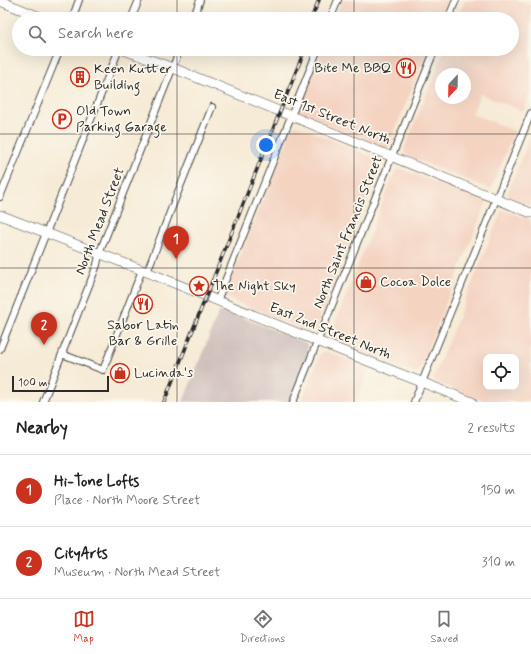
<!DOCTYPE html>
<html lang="en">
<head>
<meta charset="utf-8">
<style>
  :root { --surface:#fff; --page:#f2f2f2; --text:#222; --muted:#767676; --line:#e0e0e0; --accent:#c8321e }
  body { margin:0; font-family:Mynerve,sans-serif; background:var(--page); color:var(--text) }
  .controls { position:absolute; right:12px; bottom:12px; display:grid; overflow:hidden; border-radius:8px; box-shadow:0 4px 16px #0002 }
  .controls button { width:36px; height:36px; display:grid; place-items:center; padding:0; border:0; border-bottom:1px solid var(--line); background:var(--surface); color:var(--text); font:20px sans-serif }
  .compass { position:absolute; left:435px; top:68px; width:36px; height:36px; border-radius:50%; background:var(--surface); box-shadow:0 4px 16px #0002; rotate:202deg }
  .scale { position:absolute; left:12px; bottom:10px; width:97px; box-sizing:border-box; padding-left:4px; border:2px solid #2b2b2b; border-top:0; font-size:11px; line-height:14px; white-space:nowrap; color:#2b2b2b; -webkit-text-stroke:3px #fbf7ec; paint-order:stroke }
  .you { position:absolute; left:266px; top:145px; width:14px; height:14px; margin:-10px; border:3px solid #fff; border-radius:50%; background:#1a73e8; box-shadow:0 0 0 6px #1a73e833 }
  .badge { display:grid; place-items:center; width:26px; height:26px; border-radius:50%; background:var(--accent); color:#fff; font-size:13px; font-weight:700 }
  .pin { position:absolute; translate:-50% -33px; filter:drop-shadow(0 1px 2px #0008) }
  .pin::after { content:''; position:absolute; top:21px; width:14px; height:12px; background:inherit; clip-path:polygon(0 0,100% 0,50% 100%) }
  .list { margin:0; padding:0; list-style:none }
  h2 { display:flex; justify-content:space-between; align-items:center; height:52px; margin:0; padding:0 16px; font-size:17px }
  h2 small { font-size:13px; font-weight:400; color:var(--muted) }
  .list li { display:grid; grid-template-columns:26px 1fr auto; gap:12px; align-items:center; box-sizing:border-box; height:72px; padding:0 16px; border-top:1px solid var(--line) }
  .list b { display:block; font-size:15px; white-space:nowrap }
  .list p { margin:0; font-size:13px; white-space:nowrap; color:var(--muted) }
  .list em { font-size:13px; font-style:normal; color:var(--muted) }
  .icon { flex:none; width:22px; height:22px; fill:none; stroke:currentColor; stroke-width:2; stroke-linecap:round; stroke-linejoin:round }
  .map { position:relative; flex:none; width:531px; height:402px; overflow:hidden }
  .search { position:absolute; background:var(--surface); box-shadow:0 4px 16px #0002; left:12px; right:12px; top:12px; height:44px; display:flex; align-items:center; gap:10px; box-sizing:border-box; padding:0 14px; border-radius:22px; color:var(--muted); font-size:15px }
  .sheet { height:196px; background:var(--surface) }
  nav { display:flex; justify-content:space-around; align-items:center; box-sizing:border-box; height:56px; border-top:1px solid var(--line); background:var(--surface); font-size:11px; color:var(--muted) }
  nav a { display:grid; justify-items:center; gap:2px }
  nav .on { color:var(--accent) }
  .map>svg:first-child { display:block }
</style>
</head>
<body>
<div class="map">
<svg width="531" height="402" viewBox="0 0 531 402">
  <rect width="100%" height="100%" fill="#fbf7ec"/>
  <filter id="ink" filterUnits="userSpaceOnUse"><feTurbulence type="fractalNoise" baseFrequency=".025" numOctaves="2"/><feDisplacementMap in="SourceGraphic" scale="8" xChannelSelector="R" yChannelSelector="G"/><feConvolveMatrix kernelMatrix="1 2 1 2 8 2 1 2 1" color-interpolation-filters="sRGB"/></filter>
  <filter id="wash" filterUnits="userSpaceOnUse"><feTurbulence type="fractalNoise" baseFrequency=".012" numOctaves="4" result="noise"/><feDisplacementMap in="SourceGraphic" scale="16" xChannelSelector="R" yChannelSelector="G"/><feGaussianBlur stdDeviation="0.9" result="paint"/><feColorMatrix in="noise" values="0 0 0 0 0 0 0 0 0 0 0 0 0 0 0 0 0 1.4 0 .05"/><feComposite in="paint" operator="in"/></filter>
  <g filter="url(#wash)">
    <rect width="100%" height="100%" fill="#f6ebd6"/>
    <path fill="#f4d3c1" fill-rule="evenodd" d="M342 0H448L440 19H335Z
      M465 0H517L531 6V91L523 111 480 94 472 114 515 131 491 189 487 188 407 156 405 154 404 152 405 147 445 49H512V19H457ZM441 74H465V98H441Z
      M323 49H428L388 147 384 148H382L300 113 299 112 300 107Z
      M296 125 377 159 380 160 381 164 316 328 312 331 310 332 229 299 227 298 225 294 292 128Z
      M531 135V206L509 197 507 194Z
      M400 169 485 201 486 203 419 371 417 373H415L333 341 331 340 330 338 331 333 395 171 397 170Z
      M502 210H505L531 220V394L528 402H486L435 382 433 379ZM486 357H516V387H486Z
      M325 351 370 368 356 402H301L320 354Z"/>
    <path fill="#d0c0bc" d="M223 311H226L306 343 308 346V352L289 402H183L218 314 220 312Z"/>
  </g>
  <g filter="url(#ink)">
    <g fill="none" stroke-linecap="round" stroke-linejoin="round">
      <g stroke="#494845" stroke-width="8">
        <path id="street" d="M72 19 79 0
          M131 19 139 0
          M193 19 200 0
          M330 19 338 0
          M448 19 456 0
          M0 197 60 49
          M147 272 172 207 212 107
          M217 301 318 49
          M0 349 119 49
          M62 354 103 370 142 270
          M43 402 97 265 99 254 180 49
          M293 402 388 166 435 49
          M414 402 531 113"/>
      </g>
      <g stroke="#494845" stroke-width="10">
        <path id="secondary" d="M0 1 45 19
          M121 49 173 68 531 213
          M0 215 147 272 317 341 472 402"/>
      </g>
      <use href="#street" stroke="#fff" stroke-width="6"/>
      <use href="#secondary" stroke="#fff" stroke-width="9"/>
      <g stroke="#2b2b2b" stroke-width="3.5">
        <path id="rail" d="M311 19 319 0
          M164 402 305 49"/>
      </g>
      <use href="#rail" stroke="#fbf7ec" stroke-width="2" stroke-dasharray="6" stroke-linecap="butt"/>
    </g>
  </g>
  <path fill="none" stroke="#2b2b2b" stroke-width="1" stroke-opacity="0.55" d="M177 0V19M354 0V19M177 49V402M354 49V402M0 134H531M0 268H531"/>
  <defs>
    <g id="restaurant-ring" transform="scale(1)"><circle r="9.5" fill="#fbf7ec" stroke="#c8321e" stroke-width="1.5"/><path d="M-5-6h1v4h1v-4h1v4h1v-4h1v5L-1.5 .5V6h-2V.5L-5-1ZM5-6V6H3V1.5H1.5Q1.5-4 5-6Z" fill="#c8321e"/></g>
    <g id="building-ring" transform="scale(1)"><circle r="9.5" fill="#fbf7ec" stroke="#c8321e" stroke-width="1.5"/><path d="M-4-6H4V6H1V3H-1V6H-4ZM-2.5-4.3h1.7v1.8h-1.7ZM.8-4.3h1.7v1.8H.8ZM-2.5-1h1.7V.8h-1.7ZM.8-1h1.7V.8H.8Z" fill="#c8321e"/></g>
    <g id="parking-ring" transform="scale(1)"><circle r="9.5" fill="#fbf7ec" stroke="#c8321e" stroke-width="1.5"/><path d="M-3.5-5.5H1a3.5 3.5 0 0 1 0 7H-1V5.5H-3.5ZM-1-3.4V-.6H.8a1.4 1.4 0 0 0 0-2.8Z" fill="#c8321e"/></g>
    <g id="shop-ring" transform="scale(1)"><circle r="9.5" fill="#fbf7ec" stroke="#c8321e" stroke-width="1.5"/><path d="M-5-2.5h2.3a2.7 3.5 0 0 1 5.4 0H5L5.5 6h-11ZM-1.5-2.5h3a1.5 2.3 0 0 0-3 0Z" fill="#c8321e"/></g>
    <g id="sight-ring" transform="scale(1)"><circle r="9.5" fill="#fbf7ec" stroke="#c8321e" stroke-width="1.5"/><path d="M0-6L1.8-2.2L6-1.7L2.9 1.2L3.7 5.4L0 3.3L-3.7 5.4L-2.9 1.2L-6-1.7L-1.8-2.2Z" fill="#c8321e"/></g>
  </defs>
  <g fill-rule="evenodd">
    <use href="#restaurant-ring" x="406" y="68"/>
    <use href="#building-ring" x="80" y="77"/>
    <use href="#parking-ring" x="62" y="119"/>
    <use href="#shop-ring" x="366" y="282"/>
    <use href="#sight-ring" x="199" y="286"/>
    <use href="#restaurant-ring" x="143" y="304"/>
    <use href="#shop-ring" x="120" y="373"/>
  </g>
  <g text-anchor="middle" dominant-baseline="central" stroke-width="3.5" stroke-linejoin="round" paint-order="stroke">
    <g font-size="14" fill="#2b2b2b" stroke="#fbf7ec" text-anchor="start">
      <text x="392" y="68" text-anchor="end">Bite Me BBQ</text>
      <text x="94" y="69">Keen Kutter<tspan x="94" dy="16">Building</tspan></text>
      <text x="76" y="111">Old Town<tspan x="76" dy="16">Parking Garage</tspan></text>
      <text x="380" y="282">Cocoa Dolce</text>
      <text x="213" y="286">The Night Sky</text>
      <text x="143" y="325" text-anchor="middle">Sabor Latin<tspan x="143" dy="16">Bar &amp; Grille</tspan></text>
      <text x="134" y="373">Lucinda's</text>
    </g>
    <g font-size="14" fill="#2b2b2b" stroke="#fbf7ec">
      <text transform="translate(332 117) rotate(22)">East 1st Street North</text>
      <text transform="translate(100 221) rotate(-69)">North Mead Street</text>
      <text transform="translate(348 232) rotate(-68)">North Saint Francis Street</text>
      <text transform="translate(330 331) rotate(22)">East 2nd Street North</text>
    </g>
  </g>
</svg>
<div class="controls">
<button><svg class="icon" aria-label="locate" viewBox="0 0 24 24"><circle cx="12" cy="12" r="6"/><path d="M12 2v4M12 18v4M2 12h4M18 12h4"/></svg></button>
</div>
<svg class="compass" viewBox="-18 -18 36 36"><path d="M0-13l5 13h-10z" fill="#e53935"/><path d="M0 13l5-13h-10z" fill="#767676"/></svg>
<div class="scale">100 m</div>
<div class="you"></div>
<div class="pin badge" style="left:176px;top:259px">1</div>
<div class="pin badge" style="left:44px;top:345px">2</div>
<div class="search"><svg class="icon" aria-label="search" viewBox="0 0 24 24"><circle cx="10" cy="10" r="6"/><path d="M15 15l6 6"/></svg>Search here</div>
</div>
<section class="sheet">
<h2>Nearby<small>2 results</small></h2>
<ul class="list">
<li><span class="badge">1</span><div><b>Hi-Tone Lofts</b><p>Place · North Moore Street</p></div><em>150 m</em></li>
<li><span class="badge">2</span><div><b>CityArts</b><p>Museum · North Mead Street</p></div><em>310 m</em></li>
</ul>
</section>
<nav>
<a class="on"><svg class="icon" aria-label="map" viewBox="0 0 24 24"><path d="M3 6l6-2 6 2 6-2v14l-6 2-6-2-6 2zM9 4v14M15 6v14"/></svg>Map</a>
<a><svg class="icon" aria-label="directions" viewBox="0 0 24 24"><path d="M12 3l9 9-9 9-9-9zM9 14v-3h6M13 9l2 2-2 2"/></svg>Directions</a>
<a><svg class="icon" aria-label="saved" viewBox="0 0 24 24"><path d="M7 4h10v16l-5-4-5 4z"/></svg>Saved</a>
</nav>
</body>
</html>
